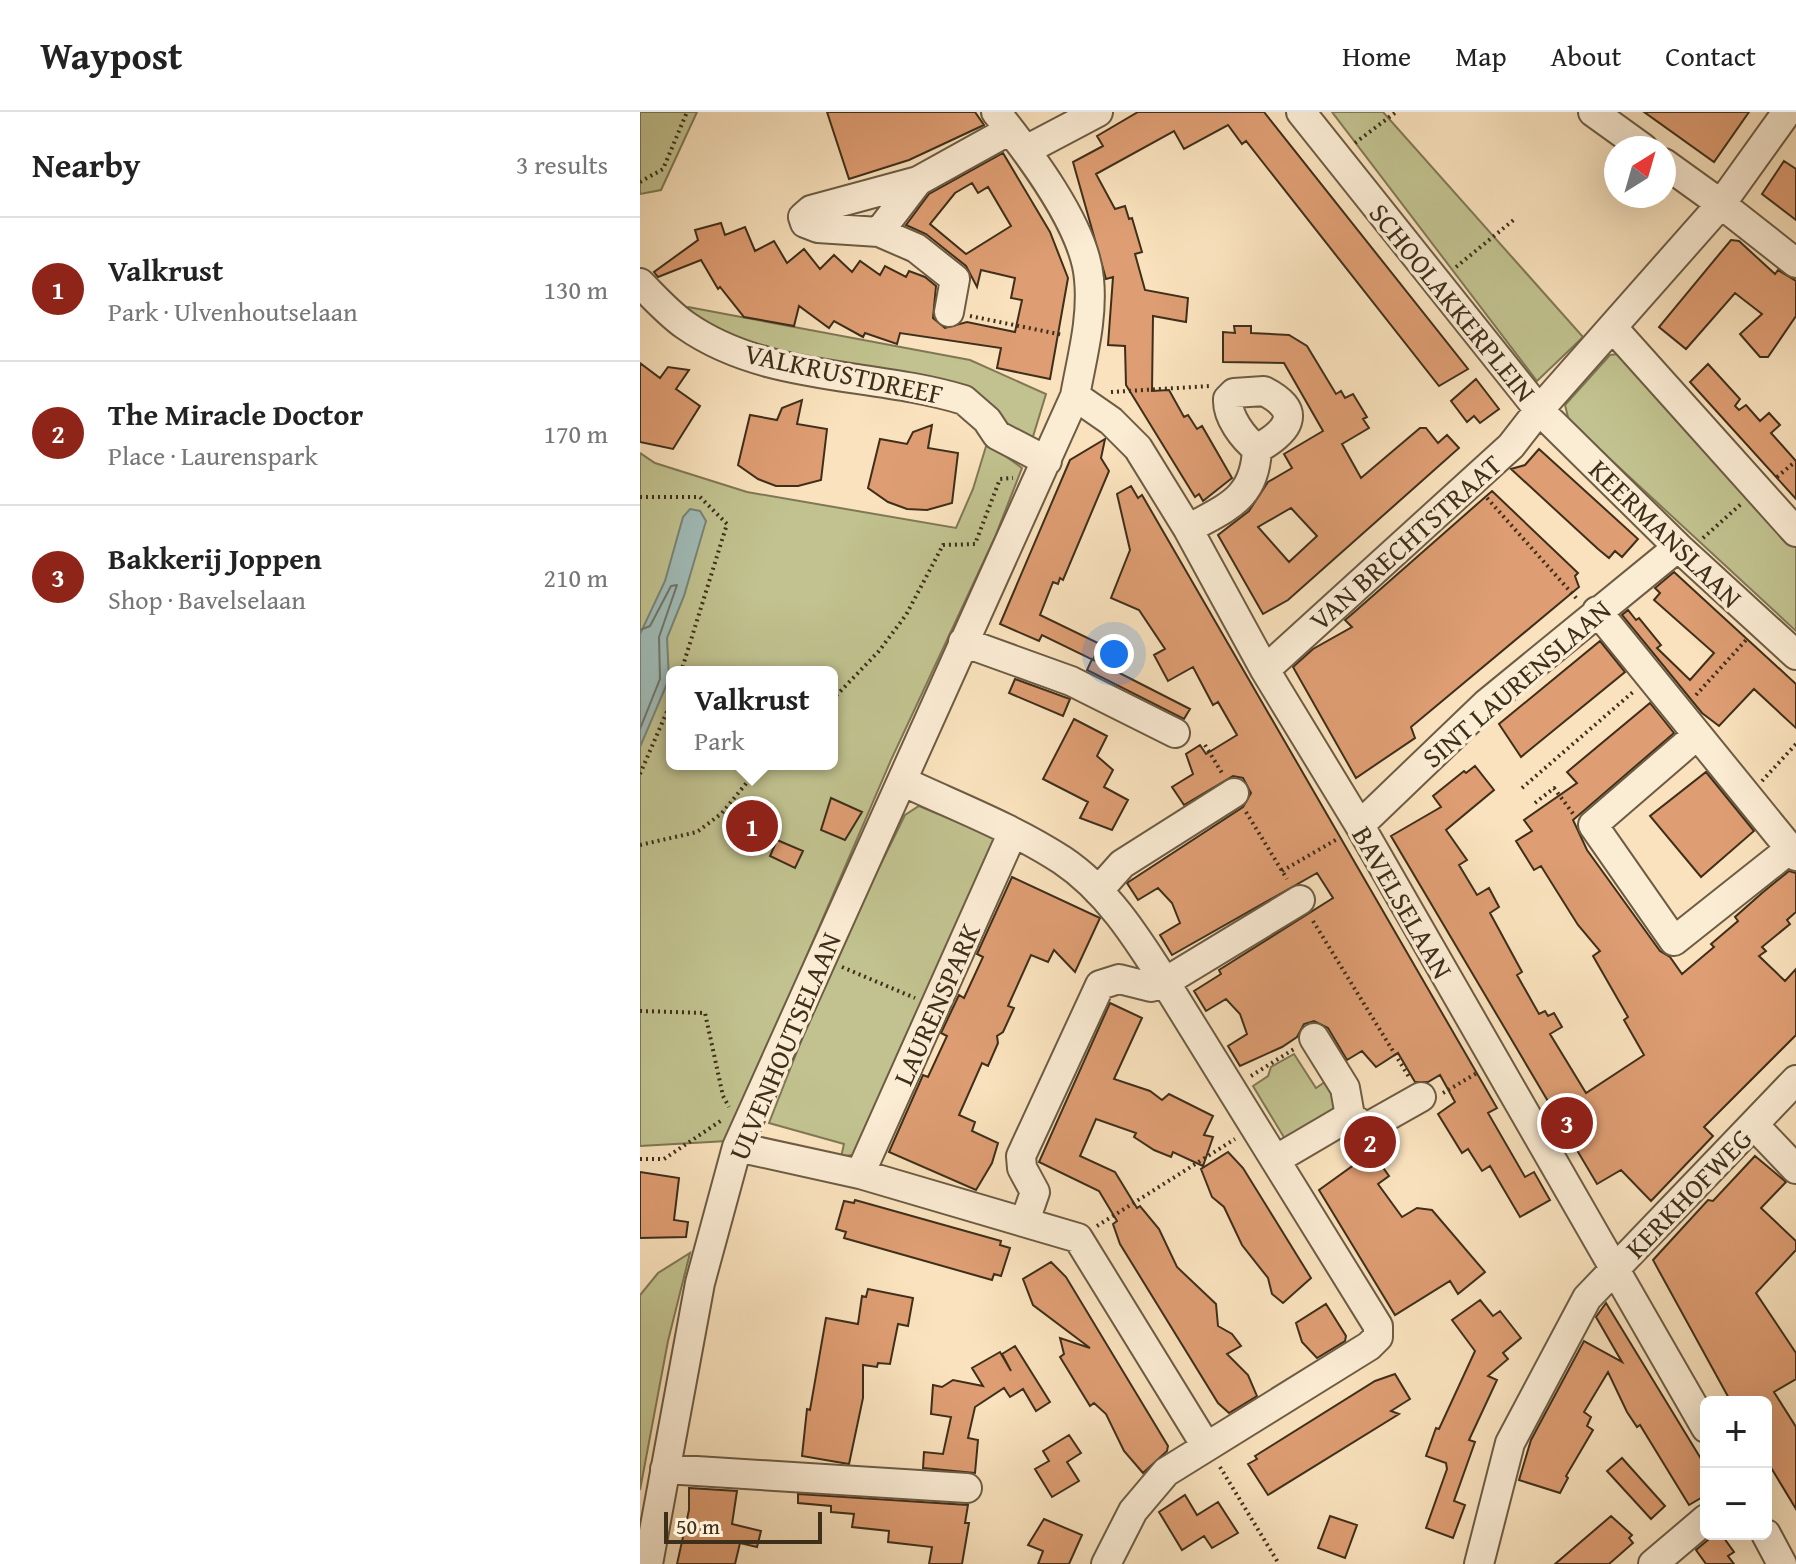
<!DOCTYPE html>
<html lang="en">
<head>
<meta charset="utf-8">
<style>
  :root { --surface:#fff; --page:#f2f2f2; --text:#222; --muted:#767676; --line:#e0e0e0; --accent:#8f2418 }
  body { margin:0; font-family:"Gentium Book Plus",serif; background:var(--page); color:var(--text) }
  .controls { position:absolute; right:24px; bottom:24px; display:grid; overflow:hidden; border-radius:12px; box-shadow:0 8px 32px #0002 }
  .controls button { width:72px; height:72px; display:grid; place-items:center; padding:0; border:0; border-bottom:2px solid var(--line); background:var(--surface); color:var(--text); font:40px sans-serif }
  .compass { position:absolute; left:964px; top:24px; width:72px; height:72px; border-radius:50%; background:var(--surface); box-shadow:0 8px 32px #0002; rotate:37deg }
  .scale { position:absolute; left:24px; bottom:20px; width:158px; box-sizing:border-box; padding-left:8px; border:4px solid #3e2f1b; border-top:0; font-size:22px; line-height:28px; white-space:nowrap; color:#3e2f1b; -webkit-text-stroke:6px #fbecd4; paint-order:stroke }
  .you { position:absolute; left:474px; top:542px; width:28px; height:28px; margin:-20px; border:6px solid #fff; border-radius:50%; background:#1a73e8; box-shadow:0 0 0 12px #1a73e833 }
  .badge { display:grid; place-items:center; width:52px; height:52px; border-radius:50%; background:var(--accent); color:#fff; font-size:26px; font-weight:700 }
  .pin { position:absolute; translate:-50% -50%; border:4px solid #fff; box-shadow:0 2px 8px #0006 }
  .popup { position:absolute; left:26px; top:554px; width:172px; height:104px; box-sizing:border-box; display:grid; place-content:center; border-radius:12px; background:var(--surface); filter:drop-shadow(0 2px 6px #0005); font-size:26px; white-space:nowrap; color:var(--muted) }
  .popup b { font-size:30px; color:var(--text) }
  .popup::after { content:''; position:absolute; left:50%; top:100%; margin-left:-16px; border:16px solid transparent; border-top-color:var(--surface) }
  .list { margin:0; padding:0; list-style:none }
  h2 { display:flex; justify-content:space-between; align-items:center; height:104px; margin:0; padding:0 32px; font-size:34px }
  h2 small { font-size:26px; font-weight:400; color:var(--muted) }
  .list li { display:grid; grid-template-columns:52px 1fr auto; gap:24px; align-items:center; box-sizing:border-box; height:144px; padding:0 32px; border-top:2px solid var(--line) }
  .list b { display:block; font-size:30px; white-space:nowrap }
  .list p { margin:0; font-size:26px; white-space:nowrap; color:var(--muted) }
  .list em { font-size:26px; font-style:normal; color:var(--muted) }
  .map { position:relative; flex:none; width:1156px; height:1452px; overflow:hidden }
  header { display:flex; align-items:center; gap:48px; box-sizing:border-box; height:112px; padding:0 40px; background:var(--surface); border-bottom:2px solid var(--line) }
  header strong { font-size:38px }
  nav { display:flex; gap:44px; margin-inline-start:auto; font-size:28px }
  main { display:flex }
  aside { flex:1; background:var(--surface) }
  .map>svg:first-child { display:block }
</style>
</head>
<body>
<header>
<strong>Waypost</strong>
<nav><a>Home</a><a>Map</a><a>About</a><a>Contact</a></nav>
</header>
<main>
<aside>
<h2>Nearby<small>3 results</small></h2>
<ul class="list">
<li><span class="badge">1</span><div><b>Valkrust</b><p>Park · Ulvenhoutselaan</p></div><em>130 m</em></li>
<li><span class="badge">2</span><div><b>The Miracle Doctor</b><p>Place · Laurenspark</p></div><em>170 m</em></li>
<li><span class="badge">3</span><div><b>Bakkerij Joppen</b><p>Shop · Bavelselaan</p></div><em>210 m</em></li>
</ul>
</aside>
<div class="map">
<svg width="1156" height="1452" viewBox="0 0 1156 1452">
  <rect width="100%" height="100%" fill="#f9e2bd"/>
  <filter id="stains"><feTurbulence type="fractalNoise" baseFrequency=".0025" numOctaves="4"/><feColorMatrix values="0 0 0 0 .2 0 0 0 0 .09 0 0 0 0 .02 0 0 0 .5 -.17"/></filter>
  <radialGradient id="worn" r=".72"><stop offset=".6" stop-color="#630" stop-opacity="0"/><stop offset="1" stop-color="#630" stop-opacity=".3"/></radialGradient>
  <path fill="#c1c28f" stroke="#807855" stroke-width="2" fill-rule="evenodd" d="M0 0H57L21 78 0 82Z
    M692 0H743L943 225 897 269Z
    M48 195 330 248 406 282 391 331 356 305 159 250 41 203Z
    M978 242 1156 431V519L929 309 925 293 970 243Z
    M347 331 382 356 355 425 251 648 87 1029 0 1034V341L15 351 107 380 316 416 333 377ZM32 560H192V652H32Z
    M279 694 358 727 217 1042 201 1045 204 1032 129 1011 190 855 265 703Z
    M654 942 676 976 692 965 702 993 648 1032 613 974 628 964 631 955Z
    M50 1141 28 1229 0 1378V1183L18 1161Z"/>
  <path fill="#a0bcb8" stroke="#798479" stroke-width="2" d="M50 397 60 399 66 409 44 484 27 526 29 567 0 635V522L25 469 43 405Z"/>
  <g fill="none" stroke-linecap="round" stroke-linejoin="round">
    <path stroke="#6f766a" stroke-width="2" d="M0 518 10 514 31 474 37 473 19 525 20 567 0 617"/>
  </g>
  <path fill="#de9d72" stroke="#3e2f1b" stroke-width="2" fill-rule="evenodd" d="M187 0H335L344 13 269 48 209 67Z
    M498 0H624L828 257 799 274 606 29 602 32 588 13 544 37 534 19 456 62 475 97 485 94 489 107 492 106 502 140 495 142 505 178 548 186 546 210 513 204 512 279 529 278 544 305 548 303 557 317 562 314 592 366 563 389 559 382 555 385 486 273 485 234 468 233 473 165 466 167 433 50 463 34 457 24Z
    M1004 0H1109L1074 50Z
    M363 41 410 120 428 166 410 267 357 256 361 236 260 221 257 232 225 221 223 225 194 209 189 216 159 194 154 214 104 205 80 175 78 177 61 148 18 165 14 160 58 128 55 118 81 111 85 123 105 115 115 139 134 129 147 151 164 137 180 157 194 143 212 160 220 149 240 163 245 154 266 165 269 159 285 165 296 174 293 206 305 216 327 210 375 220 382 188 371 186 375 166 341 158 337 175 326 154 286 122 266 113 289 82ZM332 71 338 81 348 75 371 114 326 142 290 112 315 81Z
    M1144 49 1156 57V108L1122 82Z
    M1091 128 1099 129 1135 162 1138 158 1156 169V204L1128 245H1120L1100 222 1122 202 1095 181 1046 237 1019 215Z
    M594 214H611V221L649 223 667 234 696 282 701 279 705 286 713 282 727 305 723 307 729 316 702 332 721 366 780 316H786L798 331 807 323 819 336 648 488 623 502 578 423 609 399 628 370 652 356 644 342 683 319 644 251 583 250V220L595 221ZM651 396 677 424 649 450 618 415Z
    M0 251 20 266 28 255 49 258 36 277 60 294 33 337 0 330Z
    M1068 252 1100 287 1095 294 1099 298 1106 293 1120 309 1129 301 1140 313 1131 321 1156 349V387L1050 270Z
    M836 267 859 297 840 311 834 304 827 310 811 289Z
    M162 288 157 312 187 317 181 368 158 374H136L118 367 98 353 110 303 137 308 142 296Z
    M292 313 288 336 318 341 312 391 287 398 267 397 248 390 228 376 240 327 267 332 273 320Z
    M465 327 461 346 469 359 423 468 420 466 418 472 413 470 400 503 460 532 453 548 402 523 399 529 360 512 430 348Z
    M899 337 998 427 982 445 975 439 969 446 958 437 871 357 885 353Z
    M491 374 498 386 502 383 857 996 848 1001 885 1065 894 1060 910 1088 880 1105 850 1054 842 1059 828 1037 822 1041 798 1002 815 990 800 963 788 970H775L758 941 736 955 722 939 707 948 688 916 674 909 664 912 657 925 642 935 600 954 588 934 607 922 600 902 586 887 566 899 554 879 581 862 579 858 693 786 677 761 532 843 520 823 540 811 532 791 518 776 498 788 487 771 603 695 611 681 603 666 593 664 544 693 532 675 553 662 546 642 560 633 566 642 597 623 578 590 573 593 553 555 528 569 514 543 525 537 499 498 471 486 490 438 477 382Z
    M852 379 938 461 935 464 939 475 771 615 775 626 716 666 653 555 673 537 712 515 705 508 711 503Z
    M1034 460 1156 572V616L1114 577 1079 614 1062 601 982 503 988 498 996 508 999 506 1021 533 1017 536 1050 568 1074 541 1014 488 1020 481 1015 476Z
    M960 529 985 560 881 645 859 612Z
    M452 547 550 597 544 607 447 558Z
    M375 567 430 587 423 604 369 581Z
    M1010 591 1034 621 933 708 947 738 1020 839 1030 845 1042 862 1074 835 1071 832 1098 809 1095 805 1122 781 1149 759 1156 761V800L1147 808 1150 812 1122 835 1126 839 1119 844 1145 869 1156 857V923L1064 1015 1073 1024 1011 1089 981 1058 957 1072 751 724 801 695 793 684 824 659 826 661 835 654 854 678 806 718 827 748 819 753 837 783 849 776 859 795 850 801 882 860 877 863 899 902 905 899 908 904 914 901 922 915 910 922 946 981 1004 943 984 908 988 905 953 844 960 839 938 813 901 754 894 758 876 729 892 719 884 708 937 671 927 660Z
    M434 607 467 624 457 644 473 658 464 675 488 688 472 718 440 706 448 690 403 667Z
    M1066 660 1114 719 1061 765 1010 704Z
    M191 686 222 700 205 728 181 718Z
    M137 728 163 739 155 756 130 744Z
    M372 765 460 806 435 860 414 838 408 850 391 843 368 894 374 896 363 920 357 924 358 931 348 954 342 951 319 1003 335 1010 332 1019 358 1031 352 1051 336 1078 249 1040 283 963 288 965 307 924 301 921 319 883 324 886 343 845 337 842Z
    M470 891 502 906 474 967 510 979 522 988 529 982 573 1004 564 1023 573 1025 563 1054 533 1040 531 1045 514 1038 494 1025 496 1021 456 1007 440 1044 475 1060 497 1096 500 1094 519 1117 537 1155 576 1192 578 1214 592 1222 601 1234 587 1242 608 1263 617 1284 589 1301 578 1291 480 1132 473 1112 477 1109 459 1079 399 1050Z
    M588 1040 603 1056 671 1166 643 1191 632 1182 628 1166 602 1133 584 1095 572 1085 561 1057Z
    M732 1040 749 1064 738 1072 762 1105 777 1096 792 1098 845 1160 818 1182 810 1169 755 1203 679 1078Z
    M1115 1044 1146 1070 1121 1096 1156 1129V1138L1116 1181 1156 1241V1267L1134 1280 1156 1315V1397L1127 1349 1126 1290H1091L1013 1148 1068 1088 1073 1089Z
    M0 1060 39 1066 34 1108 48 1110 46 1125 0 1126Z
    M215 1088 361 1129 360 1133 370 1136 361 1164 354 1162 352 1168 204 1126 206 1120 196 1117 204 1089 214 1091Z
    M411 1150 426 1165 528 1334 527 1339 503 1361 484 1339 466 1302 454 1291 450 1294 420 1245 424 1242 420 1226 450 1236 393 1193 383 1167Z
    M228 1177 273 1186 268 1214 258 1212 250 1252 238 1251 237 1255 223 1253V1286L209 1352 162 1344 167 1297 170 1298 186 1206 218 1212 222 1184 226 1185Z
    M840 1188 853 1204 860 1199 881 1226 863 1241 868 1247 848 1264 857 1268 829 1328 835 1330 814 1389 825 1393 813 1426 786 1416 807 1357 806 1351 786 1344 796 1316 799 1317 835 1239 812 1208Z
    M966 1191 1066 1355V1383L1049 1393 1000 1313 997 1315 987 1300 968 1260 944 1300 951 1305 947 1314 953 1318 926 1364 928 1366 920 1381 879 1368 891 1328 944 1229 982 1250 956 1205Z
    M686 1192 706 1224 705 1229 677 1246 662 1230 656 1211Z
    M375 1234 410 1290 396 1299 383 1277 370 1285 364 1276 335 1295 328 1326 338 1328 335 1361 283 1356 284 1340 303 1342 311 1305 291 1302 293 1273 302 1275 313 1268 343 1274 332 1256 360 1240 371 1259 362 1242Z
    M755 1262 770 1287 751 1299 759 1302 628 1383 608 1352 617 1347 615 1344 735 1269Z
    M429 1323 441 1341 427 1350 439 1369 412 1385 395 1357 409 1349 403 1339Z
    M982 1346 1025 1394 1011 1407 967 1359Z
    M49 1376 97 1379 92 1412 121 1419 117 1435 100 1431 95 1452H37L49 1398Z
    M158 1382 328 1393 325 1411H329L322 1452H289L292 1435 248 1430 249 1419 212 1415 214 1402 191 1400V1394L158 1391Z
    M545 1383 557 1403 578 1390 598 1421 572 1436 564 1424 542 1438 519 1400Z
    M690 1404 717 1413 705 1446 678 1436Z
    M971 1404 992 1423 989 1426 993 1431 969 1452H915Z
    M404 1407 442 1423 429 1452H398L403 1439 388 1433Z
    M1075 1422H1081L1094 1440 1088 1444 1094 1452H1066L1056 1438Z"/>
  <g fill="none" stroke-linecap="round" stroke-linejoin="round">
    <g stroke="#6d5c44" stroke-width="32">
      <path id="minor" d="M661 0 899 298 1081 92 1024 51
        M953 0 1003 36
        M1147 0 1081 92 1156 151
        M388 37 458 0
        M278 69 239 120 276 136 315 167 309 200
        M239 120 178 116 165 111 163 105 171 98 278 69 370 18
        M0 171C14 185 28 201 45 213 126 270 233 260 324 288L347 308 357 323 407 349
        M973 216 1156 420
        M624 279C665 300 647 320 617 337 603 326 587 305 588 287L594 281Z
        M435 284 471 309 498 336 548 417 625 558 720 714 1066 1316
        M548 417C587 395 615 387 617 337
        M957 499 1156 744
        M323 530 431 569 535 621
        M625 558 871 334 899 298 1038 435 1156 543
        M1056 624 953 713 1034 829 1150 737
        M262 669C315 694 373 716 422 748 467 778 497 826 525 870L738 1214V1225L729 1234 526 1360 493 1399 466 1452
        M720 713 846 592 1038 435
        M458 779 482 752 594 681
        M674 926 705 976 710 1004
        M1114 1013 1156 1057
        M97 1035 220 1062 438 1126 566 1334
        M635 1048 710 1004 726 1016 781 985
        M220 1062 372 722
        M385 1109 395 1080 382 1056 381 1044 460 873 479 867 511 875 525 870 660 788
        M25 1357 327 1376
        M1126 1422 1142 1452
        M8 1452 60 1171 97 1035 435 284C442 245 453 206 449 167 445 114 388 40 356 0
        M839 1452 870 1331 947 1186 1156 968
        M1013 1452 1066 1407"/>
    </g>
    <path stroke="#3e2f1b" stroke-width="4" stroke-dasharray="2 4" stroke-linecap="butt" d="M715 31 756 0
      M0 70 23 57 47 0
      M816 155 876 106
      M330 204 423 223
      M471 280 570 274
      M1137 365 1156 349
      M0 385H60L87 412 41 560
      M847 386 937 487
      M1063 426 1101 392
      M1056 583 1106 528
      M192 588 239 539 266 503 303 433 335 432 360 367 373 366
      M565 633 582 661
      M0 662 32 588
      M1122 669 1156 632
      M882 676 993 580
      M895 691 914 676 934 703
      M606 700 647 767
      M0 733 57 720 82 701 122 652
      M642 759 699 726
      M673 809 769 965
      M202 855 275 886
      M0 899 65 901 83 984 89 995
      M611 964 654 937
      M803 981 837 961
      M0 1047H24L82 1008
      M457 1114 595 1027
      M580 1355 639 1452"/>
    <use href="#minor" stroke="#fbecd4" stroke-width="28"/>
  </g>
  <g text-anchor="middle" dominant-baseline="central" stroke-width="7" stroke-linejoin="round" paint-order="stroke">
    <g font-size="28" fill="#3e2f1b" stroke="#fbecd4">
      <text transform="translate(813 190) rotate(51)">SCHOOLAKKERPLEIN</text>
      <text transform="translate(204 261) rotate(12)">VALKRUSTDREEF</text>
      <text transform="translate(1026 421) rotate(44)">KEERMANSLAAN</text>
      <text transform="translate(765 430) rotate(-42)">VAN BRECHTSTRAAT</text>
      <text transform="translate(876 571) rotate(-41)">SINT LAURENSLAAN</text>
      <text transform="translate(763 790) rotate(60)">BAVELSELAAN</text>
      <text transform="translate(296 892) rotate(-66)">LAURENSPARK</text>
      <text transform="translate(144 934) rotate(-67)">ULVENHOUTSELAAN</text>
      <text transform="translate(1048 1081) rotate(-46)">KERKHOFWEG</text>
    </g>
  </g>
  <rect width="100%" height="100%" filter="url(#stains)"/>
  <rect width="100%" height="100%" fill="url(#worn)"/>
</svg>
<div class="controls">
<button>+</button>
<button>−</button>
</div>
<svg class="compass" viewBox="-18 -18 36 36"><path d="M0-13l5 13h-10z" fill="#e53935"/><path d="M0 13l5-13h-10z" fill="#767676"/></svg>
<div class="scale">50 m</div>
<div class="you"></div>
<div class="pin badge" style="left:112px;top:714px">1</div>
<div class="popup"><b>Valkrust</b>Park</div>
<div class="pin badge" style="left:730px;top:1030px">2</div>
<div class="pin badge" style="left:927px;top:1011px">3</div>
</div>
</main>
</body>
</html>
